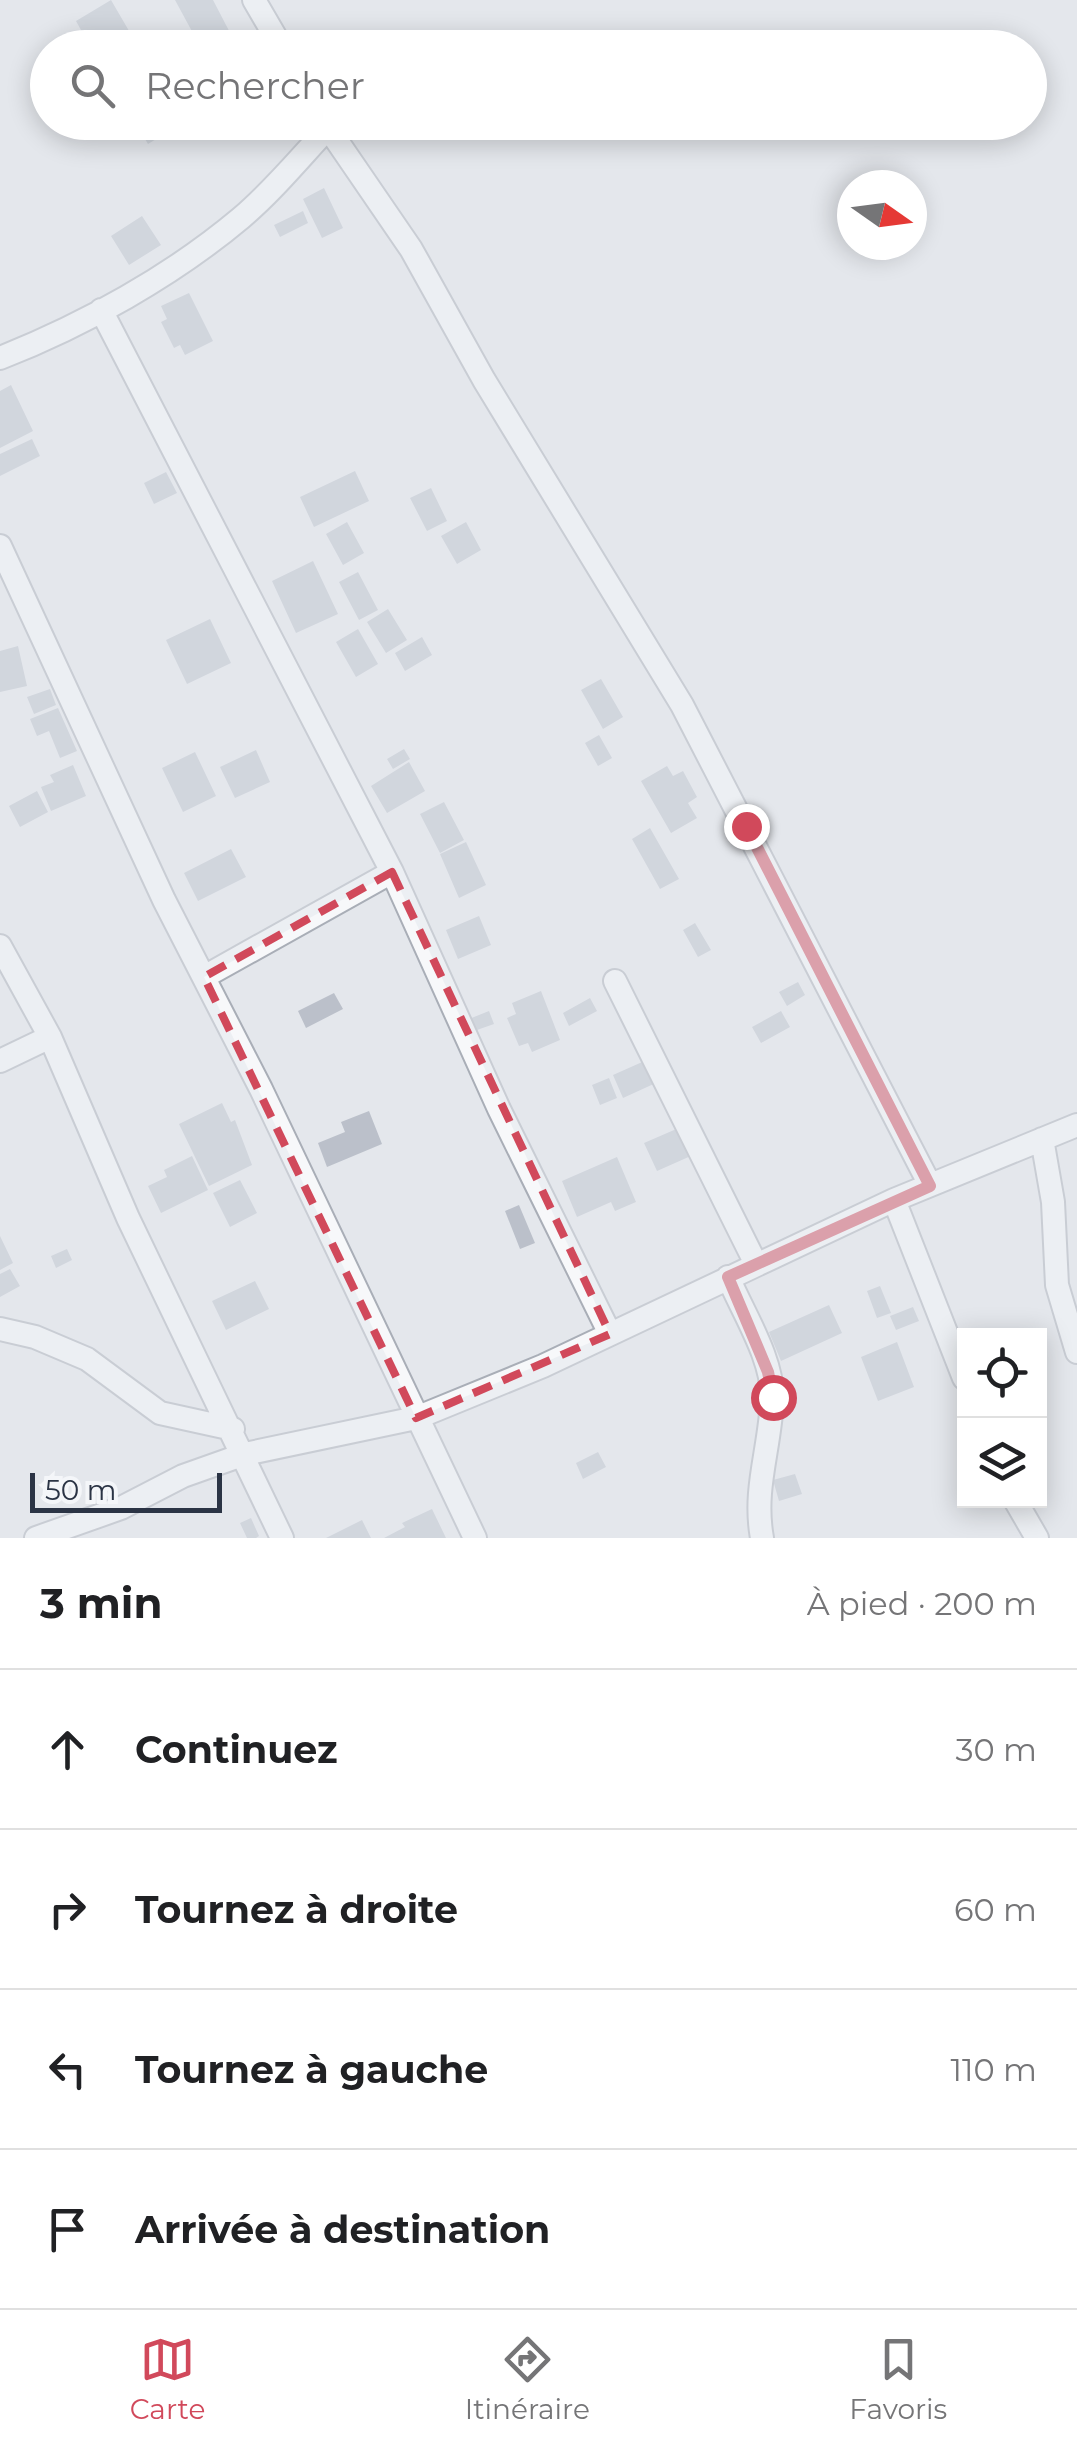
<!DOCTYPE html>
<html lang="fr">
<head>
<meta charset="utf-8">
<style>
  :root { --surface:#fff; --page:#f2f2f2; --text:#202124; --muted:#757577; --line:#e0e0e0; --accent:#d1495b }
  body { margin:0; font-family:Montserrat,sans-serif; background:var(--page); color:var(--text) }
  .controls { position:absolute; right:30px; bottom:30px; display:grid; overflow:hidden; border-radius:0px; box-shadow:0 5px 25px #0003 }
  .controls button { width:90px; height:90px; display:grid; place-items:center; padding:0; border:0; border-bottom:2px solid var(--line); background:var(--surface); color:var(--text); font:50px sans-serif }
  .compass { position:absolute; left:837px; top:170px; width:90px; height:90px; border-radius:50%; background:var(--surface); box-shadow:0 5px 25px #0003; rotate:104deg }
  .scale { position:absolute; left:30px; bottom:25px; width:192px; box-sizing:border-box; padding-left:10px; border:5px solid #2b3445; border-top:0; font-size:28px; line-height:35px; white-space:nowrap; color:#2b3445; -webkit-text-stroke:8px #f4f6f9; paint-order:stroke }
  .stop { position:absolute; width:30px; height:30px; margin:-22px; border:8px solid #d1495b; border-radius:50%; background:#fff }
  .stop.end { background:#d1495b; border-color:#fff; box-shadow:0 2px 10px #0008 }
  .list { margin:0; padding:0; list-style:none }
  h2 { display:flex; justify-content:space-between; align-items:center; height:130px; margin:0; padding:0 40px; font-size:42px }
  h2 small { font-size:32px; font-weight:400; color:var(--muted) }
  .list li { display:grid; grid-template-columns:65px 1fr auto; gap:30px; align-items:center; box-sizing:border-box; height:160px; padding:0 40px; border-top:2px solid var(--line) }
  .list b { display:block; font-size:38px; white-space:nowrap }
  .list em { font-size:32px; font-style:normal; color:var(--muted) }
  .icon { flex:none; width:55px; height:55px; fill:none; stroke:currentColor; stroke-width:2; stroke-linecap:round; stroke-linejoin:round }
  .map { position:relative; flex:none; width:1077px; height:1538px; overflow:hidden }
  .search { position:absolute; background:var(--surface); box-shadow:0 5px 25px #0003; left:30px; right:30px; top:30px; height:110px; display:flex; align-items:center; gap:25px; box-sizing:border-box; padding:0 35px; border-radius:55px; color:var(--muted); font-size:38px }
  .sheet { height:770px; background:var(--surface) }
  nav { display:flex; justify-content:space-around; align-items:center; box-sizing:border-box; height:140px; border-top:2px solid var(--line); background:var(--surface); font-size:28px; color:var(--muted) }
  nav a { display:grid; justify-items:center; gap:5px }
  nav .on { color:var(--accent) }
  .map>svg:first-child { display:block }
</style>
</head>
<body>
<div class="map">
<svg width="1077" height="1538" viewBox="0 0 1077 1538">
  <rect width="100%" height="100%" fill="#e4e7ec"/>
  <path fill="#bbc0ca" d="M111 0 139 48H91L76 21Z
    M175 0H213L238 48H201Z
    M135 122H184L148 144Z
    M324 188 343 228 322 238 303 199Z
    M303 211 308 223 280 237 274 225Z
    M142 216 161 245 129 265 111 236Z
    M189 293 213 341 185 355 180 345 174 348 161 322 167 319 161 306Z
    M11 385 33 431 0 448V391Z
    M32 439 40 456 0 476V454Z
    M355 471 369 501 314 527 300 497Z
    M166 472 177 493 154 504 144 483Z
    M431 488 447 521 427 531 410 498Z
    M347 522 364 553 343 565 326 534Z
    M466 522 481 550 457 564 441 536Z
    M313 561 338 614 296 633 272 581Z
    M358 572 378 610 359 620 339 582Z
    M388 609 407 640 386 653 367 622Z
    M210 619 231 663 187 684 166 640Z
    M358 629 378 664 356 677 336 642Z
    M422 637 432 655 405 671 395 653Z
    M18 646 27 686 0 692V651Z
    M601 679 623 717 603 729 581 690Z
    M50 689 56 705 34 714 27 697Z
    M58 708 77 751 60 758 49 731 37 736 30 719Z
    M599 735 612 758 598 766 585 743Z
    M404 749 410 759 393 769 387 759Z
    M256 750 270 782 235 798 220 767Z
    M195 752 216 796 183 812 162 768Z
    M409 762 425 791 387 813 371 786Z
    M73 765 86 796 51 811 41 787 54 782 50 775Z
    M667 766 673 776 683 771 697 797 688 803 697 818 671 833 641 781Z
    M37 791 48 812 20 827 9 806Z
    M444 802 464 840 440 853 420 814Z
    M650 828 679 879 660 889 632 839Z
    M466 842 486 885 459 898 440 854Z
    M231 849 246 877 198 901 184 873Z
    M479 916 491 945 458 959 446 930Z
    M695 923 711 950 698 957 683 930Z
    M798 982 805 995 787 1006 779 992Z
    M541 991 560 1040 532 1052 528 1043 519 1046 507 1018 516 1014 512 1003Z
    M334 993 343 1009 306 1028 298 1011Z
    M590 998 597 1011 569 1026 563 1013Z
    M489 1011 494 1024 474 1031 469 1019Z
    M781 1011 790 1027 761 1043 752 1027Z
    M649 1059 658 1082 623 1098 613 1075Z
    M609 1078 617 1098 600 1105 592 1085Z
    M222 1103 231 1122 235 1120 252 1165 209 1186 179 1124Z
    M369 1111 382 1144 327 1167 318 1143 345 1132 341 1122Z
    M681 1127 693 1155 657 1171 644 1143Z
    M192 1156 208 1190 161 1213 148 1186 167 1177 164 1170Z
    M617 1157 636 1202 615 1211 611 1202 577 1217 562 1181Z
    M240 1180 257 1213 230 1227 213 1193Z
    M519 1205 535 1243 520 1249 505 1211Z
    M0 1236 13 1263 0 1270Z
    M67 1249 72 1260 56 1268 51 1256Z
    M10 1269 20 1286 0 1297V1274Z
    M255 1281 269 1309 226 1330 212 1301Z
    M880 1286 891 1313 877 1318 867 1291Z
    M829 1305 842 1333 781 1361 769 1332Z
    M913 1307 919 1321 896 1330 890 1316Z
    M897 1342 914 1387 878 1401 861 1357Z
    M598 1452 606 1467 583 1479 576 1463Z
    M795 1474 802 1494 779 1501 773 1480Z
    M432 1509 446 1538H384L405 1527 402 1523Z
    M251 1518 259 1536 256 1538H247L240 1523Z
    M362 1520 371 1538H326Z"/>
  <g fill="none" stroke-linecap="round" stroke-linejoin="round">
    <g stroke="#a9aeb7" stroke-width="26">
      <path id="minor" d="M254 0 282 48
        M324 122 411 249 484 380 682 705 930 1185
        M101 310 392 872 499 1109 610 1334
        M0 358C84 325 172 276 241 218 272 192 299 159 327 129
        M0 546 164 900 261 1089 475 1538
        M0 946 50 1037 128 1218 282 1538
        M204 977 392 872
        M615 981 756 1264
        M0 1061 50 1037
        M1042 1139 1053 1202 1057 1285 1077 1352
        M894 1200 964 1378
        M728 1277C743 1313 774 1360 772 1400 770 1449 753 1489 762 1538
        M0 1329 35 1337 87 1359 160 1413 233 1429
        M1015 1500 1037 1538
        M36 1538 121 1508 183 1476 245 1454 416 1418 543 1366 894 1200 1077 1125"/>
    </g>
    <use href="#minor" stroke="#f7f8fa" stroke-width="22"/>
  </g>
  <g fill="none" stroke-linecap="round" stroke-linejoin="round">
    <path stroke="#d1495b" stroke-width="12" d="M746 826 930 1186 728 1277 768 1372 773 1397"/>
  </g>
  <path d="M0 0H1077V1538H0ZM392 872 610 1334 416 1418 204 977Z" fill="#e4e7ec" fill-opacity=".55" fill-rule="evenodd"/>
  <path fill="none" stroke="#d1495b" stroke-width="8" stroke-dasharray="20 12" stroke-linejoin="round" d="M392 872 610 1334 416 1418 204 977Z"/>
</svg>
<div class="controls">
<button><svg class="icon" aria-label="locate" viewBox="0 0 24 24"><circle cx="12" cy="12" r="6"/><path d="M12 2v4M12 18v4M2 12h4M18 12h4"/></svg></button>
<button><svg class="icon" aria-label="layers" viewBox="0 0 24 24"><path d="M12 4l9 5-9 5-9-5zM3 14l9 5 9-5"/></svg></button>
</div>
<svg class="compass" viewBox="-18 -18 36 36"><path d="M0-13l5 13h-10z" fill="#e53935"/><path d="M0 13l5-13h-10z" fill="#757577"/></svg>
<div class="scale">50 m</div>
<div class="stop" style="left:773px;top:1397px"></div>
<div class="stop end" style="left:746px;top:826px"></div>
<div class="search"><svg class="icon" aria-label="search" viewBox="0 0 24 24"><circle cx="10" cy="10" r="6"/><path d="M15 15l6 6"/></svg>Rechercher</div>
</div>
<section class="sheet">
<h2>3 min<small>À pied · 200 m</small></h2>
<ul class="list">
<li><svg class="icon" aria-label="ahead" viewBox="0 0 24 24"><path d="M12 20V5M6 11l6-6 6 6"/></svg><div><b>Continuez</b></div><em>30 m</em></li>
<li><svg class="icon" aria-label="right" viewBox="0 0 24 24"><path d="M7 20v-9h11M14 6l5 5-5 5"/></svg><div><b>Tournez à droite</b></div><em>60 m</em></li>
<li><svg class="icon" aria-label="left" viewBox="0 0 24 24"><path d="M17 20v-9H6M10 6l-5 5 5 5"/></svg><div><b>Tournez à gauche</b></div><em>110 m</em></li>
<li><svg class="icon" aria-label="arrive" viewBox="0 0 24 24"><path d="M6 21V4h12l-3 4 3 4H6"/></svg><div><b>Arrivée à destination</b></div></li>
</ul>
</section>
<nav>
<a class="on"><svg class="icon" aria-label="map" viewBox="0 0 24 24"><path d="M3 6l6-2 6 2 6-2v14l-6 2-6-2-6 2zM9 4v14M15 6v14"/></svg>Carte</a>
<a><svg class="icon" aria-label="directions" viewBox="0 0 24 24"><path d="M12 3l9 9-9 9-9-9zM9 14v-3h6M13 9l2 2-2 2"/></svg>Itinéraire</a>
<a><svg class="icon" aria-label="saved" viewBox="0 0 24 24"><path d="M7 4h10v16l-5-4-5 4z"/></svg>Favoris</a>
</nav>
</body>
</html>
